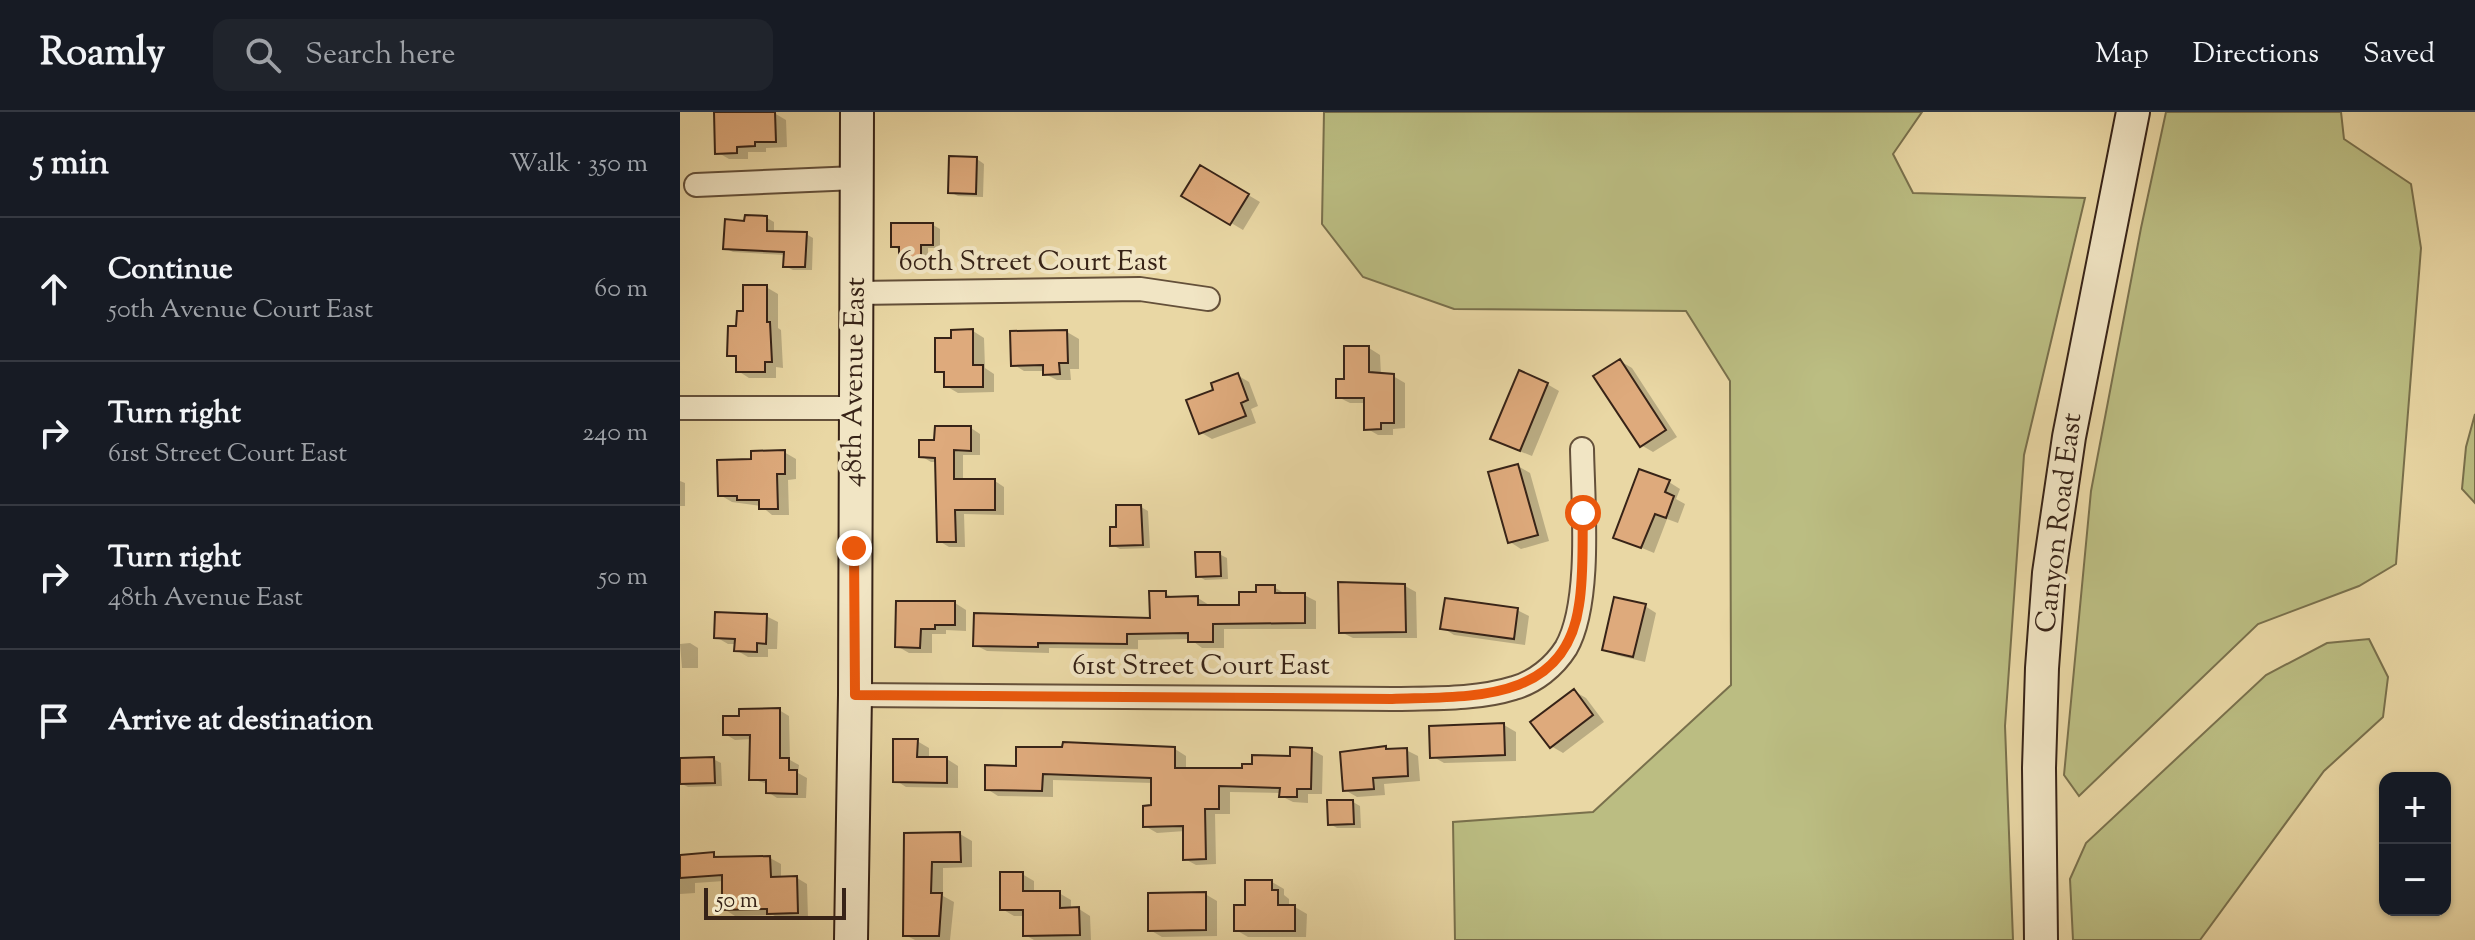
<!DOCTYPE html>
<html lang="en">
<head>
<meta charset="utf-8">
<style>
  :root { --surface:#171b24; --page:#20242c; --text:#f1f3f6; --muted:#9ea1a6; --line:#363941 }
  body { margin:0; font-family:"Sorts Mill Goudy",serif; background:var(--page); color:var(--text) }
  .controls { position:absolute; right:24px; bottom:24px; display:grid; overflow:hidden; border-radius:16px; box-shadow:0 2px 6px #0004 }
  .controls button { width:72px; height:72px; display:grid; place-items:center; padding:0; border:0; border-bottom:2px solid var(--line); background:var(--surface); color:var(--text); font:40px sans-serif }
  .scale { position:absolute; left:24px; bottom:20px; width:142px; box-sizing:border-box; padding-left:8px; border:4px solid #372317; border-top:0; font-size:22px; line-height:28px; white-space:nowrap; color:#372317; -webkit-text-stroke:6px #f1e5c4; paint-order:stroke }
  .stop { position:absolute; width:24px; height:24px; margin:-18px; border:6px solid #ea580c; border-radius:50%; background:#fff }
  .stop.end { background:#ea580c; border-color:#fff; box-shadow:0 2px 8px #0008 }
  .list { margin:0; padding:0; list-style:none }
  h2 { display:flex; justify-content:space-between; align-items:center; height:104px; margin:0; padding:0 32px; font-size:34px }
  h2 small { font-size:26px; font-weight:400; color:var(--muted) }
  .list li { display:grid; grid-template-columns:52px 1fr auto; gap:24px; align-items:center; box-sizing:border-box; height:144px; padding:0 32px; border-top:2px solid var(--line) }
  .list b { display:block; font-size:30px; white-space:nowrap }
  .list p { margin:0; font-size:26px; white-space:nowrap; color:var(--muted) }
  .list em { font-size:26px; font-style:normal; color:var(--muted) }
  .icon { flex:none; width:44px; height:44px; fill:none; stroke:currentColor; stroke-width:2; stroke-linecap:round; stroke-linejoin:round }
  .map { position:relative; flex:none; width:1795px; height:828px; overflow:hidden }
  header { display:flex; align-items:center; gap:48px; box-sizing:border-box; height:112px; padding:0 40px; background:var(--surface); border-bottom:2px solid var(--line) }
  header strong { font-size:38px }
  nav { display:flex; gap:44px; margin-inline-start:auto; font-size:28px }
  .search { width:560px; height:72px; background:var(--page); display:flex; align-items:center; gap:20px; box-sizing:border-box; padding:0 28px; border-radius:16px; color:var(--muted); font-size:30px }
  main { display:flex }
  aside { flex:1; background:var(--surface) }
  .map>svg:first-child { display:block }
</style>
</head>
<body>
<header>
<strong>Roamly</strong>
<div class="search"><svg class="icon" aria-label="search" viewBox="0 0 24 24"><circle cx="10" cy="10" r="6"/><path d="M15 15l6 6"/></svg>Search here</div>
<nav><a>Map</a><a>Directions</a><a>Saved</a></nav>
</header>
<main>
<aside>
<h2>5 min<small>Walk · 350 m</small></h2>
<ul class="list">
<li><svg class="icon" aria-label="ahead" viewBox="0 0 24 24"><path d="M12 20V5M6 11l6-6 6 6"/></svg><div><b>Continue</b><p>50th Avenue Court East</p></div><em>60 m</em></li>
<li><svg class="icon" aria-label="right" viewBox="0 0 24 24"><path d="M7 20v-9h11M14 6l5 5-5 5"/></svg><div><b>Turn right</b><p>61st Street Court East</p></div><em>240 m</em></li>
<li><svg class="icon" aria-label="right" viewBox="0 0 24 24"><path d="M7 20v-9h11M14 6l5 5-5 5"/></svg><div><b>Turn right</b><p>48th Avenue East</p></div><em>50 m</em></li>
<li><svg class="icon" aria-label="arrive" viewBox="0 0 24 24"><path d="M6 21V4h12l-3 4 3 4H6"/></svg><div><b>Arrive at destination</b></div></li>
</ul>
</aside>
<div class="map">
<svg width="1795" height="828" viewBox="0 0 1795 828">
  <rect width="100%" height="100%" fill="#e9d7a4"/>
  <filter id="stains"><feTurbulence type="fractalNoise" baseFrequency=".0025" numOctaves="4"/><feColorMatrix values="0 0 0 0 .2 0 0 0 0 .09 0 0 0 0 .02 0 0 0 .5 -.17"/></filter>
  <radialGradient id="worn" r=".72"><stop offset=".6" stop-color="#630" stop-opacity="0"/><stop offset="1" stop-color="#630" stop-opacity=".3"/></radialGradient>
  <path fill="#bbbd82" stroke="#79704c" stroke-width="2" d="M644 0H1242L1213 42 1233 81 1405 86 1344 343 1325 614 1333 828H775L773 710 913 700 1051 573 1050 269 1006 199 774 197 683 165 642 112Z
    M1486 0H1661L1664 27 1731 72 1741 136 1716 452 1679 474 1578 512 1399 684 1384 663 1411 379 1461 116Z
    M1795 302V391L1782 377 1786 335Z
    M1689 527 1708 565 1703 605 1644 659 1520 828H1393L1390 767 1406 731 1586 563 1647 531Z"/>
  <path fill="#0003" d="M94 1 106 8 107 35 86 36V40H68V47H49L37 40Z
    M297 47 304 52 303 85 278 84 270 80Z
    M521 55 580 90 563 118 504 83Z
    M87 106 94 110V121L126 122 133 126 132 158H113L105 154 106 143 53 140 45 136 66 111Z
    M253 113 260 117V136H248V149L229 150 221 145V139L213 134Z
    M86 175 98 182V216L101 218 103 256 96 255V266H69L58 259V247L49 242 65 201Z
    M293 219 304 226 305 256 314 262V280L278 281 266 274V263L257 258 273 228Z
    M387 220 399 227V257H390L391 268H377L365 262V259H344L333 252Z
    M689 236 700 243 701 263 713 264 725 271V316L713 317V323H698L686 316V291H670L658 285Z
    M940 249 952 256 997 325 973 340 961 333Z
    M557 263 569 270 578 294 571 297 576 311 532 327 520 320 536 279Z
    M867 272 879 279 852 344 824 333Z
    M291 316 300 322V343H283V369H315L324 375V403L284 402 285 435H269L259 429 257 350H251L241 344 256 330Z
    M104 340 116 347V367L108 368 109 403H92L81 394 52 390 40 383 73 349Z
    M838 354 850 361 869 429 841 437 830 430Z
    M0 369 5 371V394H0Z
    M989 370 1000 377 996 387 1005 392 998 411 987 407 974 441 936 425Z
    M461 395 468 399 470 436 440 437 432 433Z
    M539 442 547 446 548 467 525 468 518 464Z
    M725 474 736 480 737 526H673L661 520Z
    M594 475 607 483H624L636 489V517H544V536H522L510 527 458 528V537L369 536V541L307 539 295 533 472 508 485 481 495 487 518 486 529 493 561 495Z
    M275 491 286 498V519L266 518V522H252V541H229L217 534Z
    M965 494 976 501 965 550 936 543 924 537Z
    M837 498 849 504 845 533 774 523 763 516Z
    M86 504 98 510 97 537H88V545H68L56 538V532H48L36 525Z
    M10 531 18 536V556H2L0 532Z
    M894 579 906 586 924 610 883 641 871 634Z
    M99 598 109 604 110 648 119 653 118 661 127 666 126 686H97L88 680V672L71 667 72 627 55 628 45 622Z
    M824 613 836 620V649L764 651 752 644Z
    M237 629 249 636V647H267L278 654V676L226 675 215 668Z
    M706 636 711 639 726 638 738 644 740 669 704 672 705 683 677 685 665 678Z
    M495 637 506 644V658L563 659 612 646 632 638 643 644 642 682H628V691L613 690 601 684 602 681 550 680V702H535L536 752 516 753 505 747V719L477 721 465 714 473 695V671L373 668V685L318 684 307 677 338 656Z
    M33 647 41 651 42 674 8 675 0 671V648Z
    M673 690 680 694 681 716H657L650 712Z
    M280 722 292 729V755L263 756V784L274 790 270 828H235L225 823 226 723Z
    M34 743 41 747 90 746 101 752V766H117L127 772 128 806 100 807 93 803 55 804 44 797V769L15 771V781L0 782V745Z
    M342 762 354 769V781H379L391 788V797H399L410 804 411 828H354L345 823V804H334L322 797Z
    M592 770 604 777V783L609 787V795H615L627 802 626 825H568L556 818 567 795Z
    M525 782 537 789V824L482 825 470 818Z"/>
  <path fill="#deaa7c" stroke="#372317" stroke-width="2" d="M34 0H95L96 30H75V34L57 35V41L35 42Z
    M269 44 297 45 296 82 268 81Z
    M520 53 569 82 550 113 501 84Z
    M65 103 87 104V119L127 120 125 155H103L104 140 43 137 45 107 64 109Z
    M211 111H253V133H241V146H219V135H211Z
    M63 173H87V210H90L92 250H85V260H56V244H47L48 214H56L57 199H63Z
    M293 217V253H303V275H264V260H255V226H271V218Z
    M387 218 388 251H379L380 262 363 263V253L331 254 330 219Z
    M664 234H689V260L714 262V311H701V317L684 318V286H656V267H664Z
    M940 247 986 318 960 335 913 264Z
    M839 258 868 271 840 339 810 327Z
    M558 261 568 288 561 291 566 304 519 322 506 288 533 278 531 271Z
    M255 314H291V339L274 338V367H315V398H275L276 430H257L255 346 239 345V328H254Z
    M105 338V362H97L98 397H79V388H57V384H38L37 348 71 347V339Z
    M838 352 858 423 828 431 808 360Z
    M959 357 990 368 985 380 994 384 986 406 975 402 961 436 933 426Z
    M436 393H461L463 433 430 434V415H436Z
    M515 440H540L541 464 516 465Z
    M658 470 725 472 726 520 659 521Z
    M576 473H595V481H625V511L533 512V530H508V521L447 522V532L358 531V535L293 534 294 501 470 506 469 479H486V485L518 484V493H559V480H576Z
    M934 485 966 492 953 545 922 538Z
    M765 486 838 496 834 527 760 517Z
    M216 489H275V513H255V517H241L240 536 215 535Z
    M35 500 87 502 86 532 77 531V540L54 539 55 527 34 526Z
    M894 577 913 603 870 636 850 610Z
    M100 596V646H109V658H117V682L86 681V668H69L70 623H43V604H59V597Z
    M824 611 825 643 750 646 749 614Z
    M213 627H238L237 645H267V671L213 670Z
    M383 630 495 635V656H562V652H572V643L610 644V635L632 636 631 677H617V685H599L600 676 539 674V697H525L526 747 503 748V714L463 715V694L471 693V666L363 662 362 679 305 678V653L336 654V635H382Z
    M706 634V637L727 636 728 664 693 666 694 677 663 679 660 640Z
    M34 645 35 671 0 672V646Z
    M647 688H673L674 712 648 713Z
    M280 720 281 750H252L251 781H262L259 824H223L224 721Z
    M34 740V745L90 744 91 765 117 764 118 801 87 802V797L42 798V763L0 766V743Z
    M320 760H343V779H380V796L399 795 400 823 343 824V798H320Z
    M565 768H592V778H598V793H615V819H554V793H565Z
    M526 780V818L468 819V781Z"/>
  <g fill="none" stroke-linecap="round" stroke-linejoin="round">
    <g stroke="#64503a" stroke-width="26">
      <path id="street" d="M16 73 176 66
        M177 181 460 177 528 187
        M0 296H175
        M175 583 712 587C751 586 796 588 834 576 855 570 874 555 886 536 912 491 903 390 902 337"/>
    </g>
    <g stroke="#372317" stroke-width="36">
      <path id="secondary" d="M171 828 175 583 177 0
        M1361 828 1359 656 1362 556 1369 461 1389 325 1453 0"/>
    </g>
    <use href="#street" stroke="#f1e5c4" stroke-width="22"/>
    <use href="#secondary" stroke="#f1e5c4" stroke-width="32"/>
  </g>
  <g fill="none" stroke-linecap="round" stroke-linejoin="round">
    <path stroke="#ea580c" stroke-width="10" d="M174 436 175 583 712 587C789 584 885 592 899 493 904 463 902 431 903 401"/>
  </g>
  <g text-anchor="middle" dominant-baseline="central" stroke-width="8" stroke-linejoin="round" paint-order="stroke">
    <g font-size="28" fill="#372317" stroke="#f1e5c4">
      <text x="353" y="151">60th Street Court East</text>
      <text transform="translate(175 270) rotate(-89)">48th Avenue East</text>
      <text transform="translate(1380 411) rotate(-83)">Canyon Road East</text>
      <text x="521" y="555">61st Street Court East</text>
    </g>
  </g>
  <rect width="100%" height="100%" filter="url(#stains)"/>
  <rect width="100%" height="100%" fill="url(#worn)"/>
</svg>
<div class="controls">
<button>+</button>
<button>−</button>
</div>
<div class="scale">50 m</div>
<div class="stop" style="left:903px;top:401px"></div>
<div class="stop end" style="left:174px;top:436px"></div>
</div>
</main>
</body>
</html>
